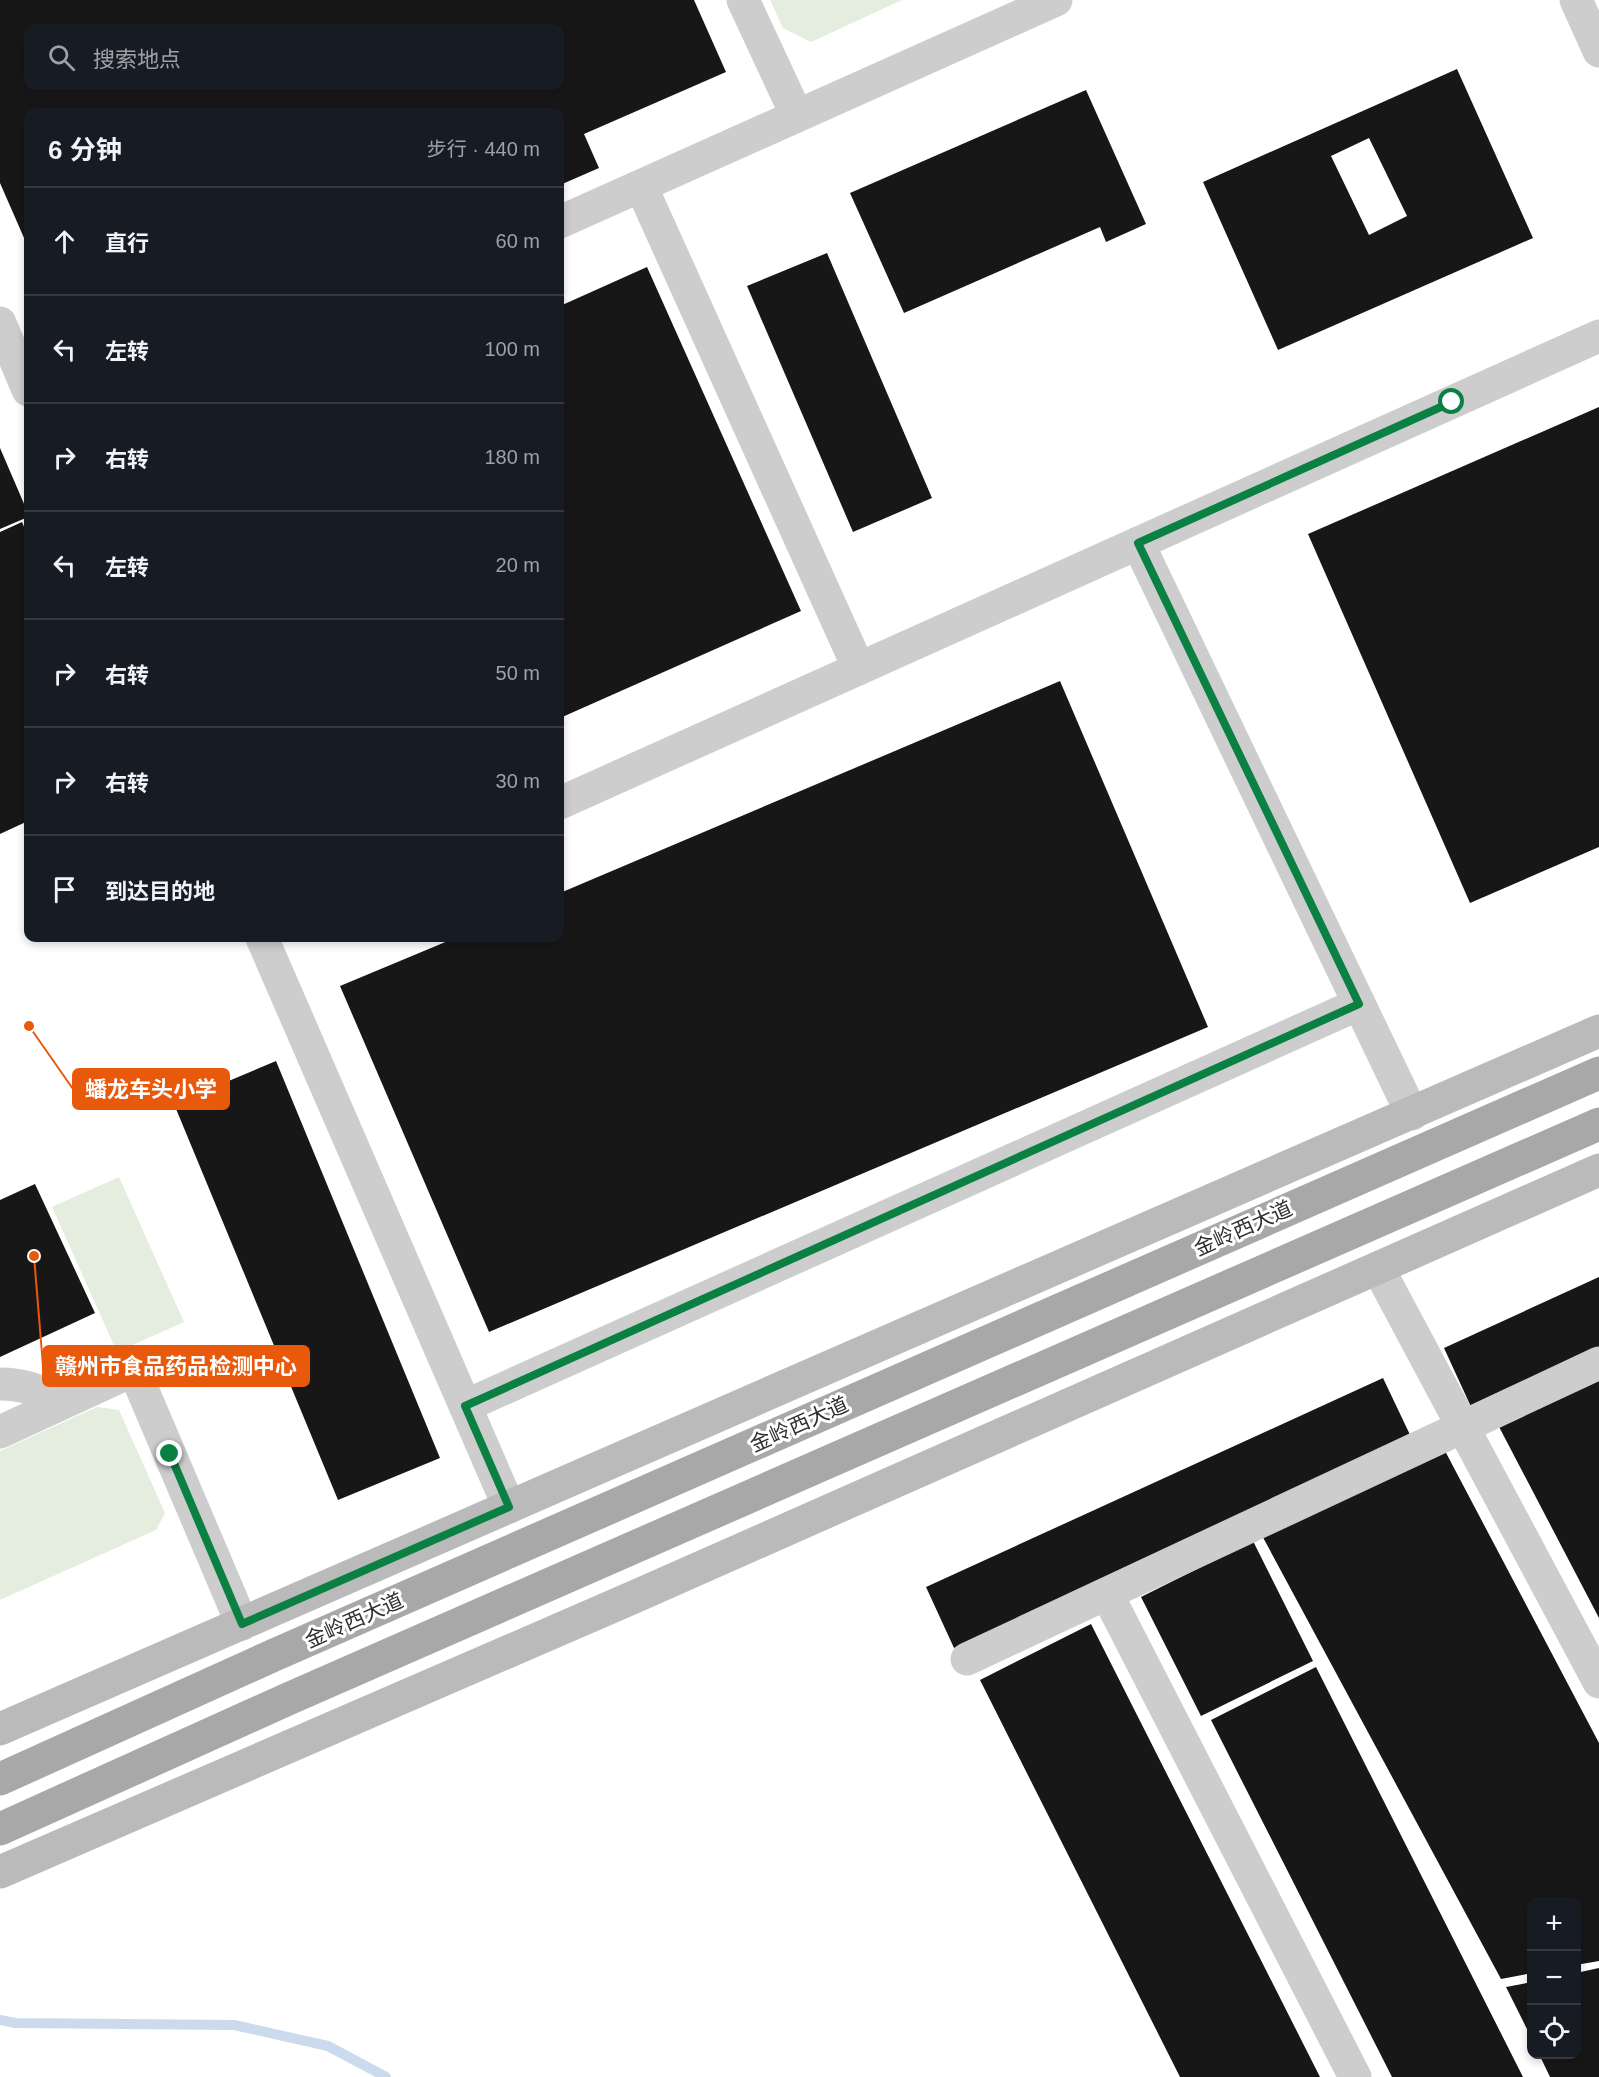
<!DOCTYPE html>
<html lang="zh">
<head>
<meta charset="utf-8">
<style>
  :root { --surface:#171b24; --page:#20242c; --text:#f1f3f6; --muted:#9ea1a6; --line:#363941 }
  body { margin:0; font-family:Helvetica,"Noto Sans SC",sans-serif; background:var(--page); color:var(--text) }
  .controls { position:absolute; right:18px; bottom:18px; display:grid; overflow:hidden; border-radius:12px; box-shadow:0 3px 9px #0003 }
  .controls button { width:54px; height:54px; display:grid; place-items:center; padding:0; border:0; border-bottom:2px solid var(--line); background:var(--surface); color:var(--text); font:30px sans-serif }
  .stop { position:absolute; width:18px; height:18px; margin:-14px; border:4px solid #0b8043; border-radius:50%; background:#fff }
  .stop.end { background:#0b8043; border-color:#fff; box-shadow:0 2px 6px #0008 }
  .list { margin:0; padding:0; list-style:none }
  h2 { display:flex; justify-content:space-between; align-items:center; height:78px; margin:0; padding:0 24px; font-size:26px }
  h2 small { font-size:20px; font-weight:400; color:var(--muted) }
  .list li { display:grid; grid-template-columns:39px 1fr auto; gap:18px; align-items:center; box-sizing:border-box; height:108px; padding:0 24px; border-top:2px solid var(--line) }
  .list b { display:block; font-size:22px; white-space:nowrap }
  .list em { font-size:20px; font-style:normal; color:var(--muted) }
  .icon { flex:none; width:33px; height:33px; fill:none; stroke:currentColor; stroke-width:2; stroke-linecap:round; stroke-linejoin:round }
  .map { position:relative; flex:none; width:1599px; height:2077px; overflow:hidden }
  .search { position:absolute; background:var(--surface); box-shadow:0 3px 9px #0003; left:24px; top:24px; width:540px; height:66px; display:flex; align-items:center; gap:15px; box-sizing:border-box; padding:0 21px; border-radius:12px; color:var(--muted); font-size:22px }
  .panel { position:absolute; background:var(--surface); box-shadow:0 3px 9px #0003; left:24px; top:108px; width:540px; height:834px; border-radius:12px }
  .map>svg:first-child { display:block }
</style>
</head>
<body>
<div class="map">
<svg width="1599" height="2077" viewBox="0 0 1599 2077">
  <rect width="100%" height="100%" fill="#fff"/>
  <path fill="#e4edde" d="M770 0H902L811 42 783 28Z
    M119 1177 184 1322 117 1352 52 1207Z
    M97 1407 119 1410 165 1513 156 1530 0 1600V1451Z"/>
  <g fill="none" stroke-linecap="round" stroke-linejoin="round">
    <path stroke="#cbdaec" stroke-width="10" d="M0 2020 15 2023 234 2025 328 2046 386 2077"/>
  </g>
  <path fill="#171717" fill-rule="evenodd" d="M0 0H694L726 72 584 134 599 168 560 185V112H28V247L0 183ZM28 28H560V86H28Z
    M1457 69 1533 238 1278 350 1203 182ZM1369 138 1407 216 1369 235 1331 156Z
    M1086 90 1146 224 1106 242 1100 227 904 313 850 193Z
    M827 253 932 498 853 532 747 286Z
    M647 267 801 611 560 718V306Z
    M1599 407V847L1470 903 1308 534Z
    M0 448 28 513V517L0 529Z
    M22 522 28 536V821L0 834V532Z
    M1060 681 1208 1027 489 1332 340 986 455 938H560V893Z
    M276 1061 440 1458 338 1500 174 1104Z
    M35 1184 95 1313 0 1357V1200Z
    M1599 1277V1351L1472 1409 1444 1348Z
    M1599 1375V1618L1496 1421Z
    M1383 1378 1412 1439 954 1648 926 1587Z
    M1444 1449 1599 1743V1961L1576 1965V1902H1532V1973L1501 1979 1259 1530Z
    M1253 1541 1313 1661 1201 1716 1141 1597Z
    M1091 1624 1320 2077H1180L980 1680Z
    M1316 1667 1523 2077H1392L1211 1720Z
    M1599 1968V2077H1550L1539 2054H1576V1973Z
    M1532 1982V2039L1506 1987Z"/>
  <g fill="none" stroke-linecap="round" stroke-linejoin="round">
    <path stroke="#cdcdcd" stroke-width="33" d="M743 0 797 116
      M1576 0 1599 51
      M641 186 859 669
      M560 222 1056 0
      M0 323 28 390
      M1138 543 1412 1114
      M560 803 1599 336
      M262 938 509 1507
      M1378 1268 1599 1682
      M0 1384C24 1384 42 1391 62 1403
      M465 1406 1359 1004
      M0 1432 134 1370 242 1624
      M1107 1594 1355 2077
      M967 1659 1599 1363"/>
    <path stroke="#bababa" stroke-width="33" d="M0 1729 1599 1031
      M0 1872 634 1597 1599 1170"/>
    <path stroke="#a8a8a8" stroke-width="33" d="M0 1779 272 1656 1599 1073
      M0 1829 288 1699 1599 1124"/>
  </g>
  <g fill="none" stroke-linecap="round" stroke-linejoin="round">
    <path stroke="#0b8043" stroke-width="8" d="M170 1454 242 1624 509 1507 465 1406 1359 1004 1138 543 1452 402"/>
  </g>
  <g text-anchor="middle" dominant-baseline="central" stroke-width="6" stroke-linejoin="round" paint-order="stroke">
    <g font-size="21" fill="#303030" stroke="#fff">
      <text transform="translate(1243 1228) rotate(-24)">金岭西大道</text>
      <text transform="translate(799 1424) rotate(-24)">金岭西大道</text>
      <text transform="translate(354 1620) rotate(-24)">金岭西大道</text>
    </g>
  </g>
  <path fill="none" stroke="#e8590c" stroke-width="2" d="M29 1026L73 1089M34 1256L43 1366"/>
  <g fill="#e8590c" stroke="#fff" stroke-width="2">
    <circle cx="29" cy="1026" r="6"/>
    <circle cx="34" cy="1256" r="6"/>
  </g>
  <g fill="#e8590c" stroke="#e8590c" stroke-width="2">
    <rect x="73" y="1069" width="156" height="40" rx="6"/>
    <rect x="43" y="1346" width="266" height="40" rx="6"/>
  </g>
  <g font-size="22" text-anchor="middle" font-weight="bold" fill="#fff">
    <text x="151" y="1097">蟠龙车头小学</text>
    <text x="176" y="1374">赣州市食品药品检测中心</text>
  </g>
</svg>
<div class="controls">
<button>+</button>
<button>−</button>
<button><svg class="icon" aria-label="locate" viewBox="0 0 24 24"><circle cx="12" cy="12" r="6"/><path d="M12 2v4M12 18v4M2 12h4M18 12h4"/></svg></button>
</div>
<div class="stop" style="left:1452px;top:402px"></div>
<div class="stop end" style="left:170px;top:1454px"></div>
<div class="search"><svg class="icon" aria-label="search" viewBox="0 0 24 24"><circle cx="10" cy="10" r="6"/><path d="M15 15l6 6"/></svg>搜索地点</div>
<section class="panel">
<h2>6 分钟<small>步行 · 440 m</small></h2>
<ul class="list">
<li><svg class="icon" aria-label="ahead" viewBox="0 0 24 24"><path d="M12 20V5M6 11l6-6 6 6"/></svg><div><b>直行</b></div><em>60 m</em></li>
<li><svg class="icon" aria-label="left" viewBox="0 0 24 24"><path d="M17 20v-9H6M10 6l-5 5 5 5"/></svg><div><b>左转</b></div><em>100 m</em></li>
<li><svg class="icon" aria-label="right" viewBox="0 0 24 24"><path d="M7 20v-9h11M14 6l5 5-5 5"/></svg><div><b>右转</b></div><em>180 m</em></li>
<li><svg class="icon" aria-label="left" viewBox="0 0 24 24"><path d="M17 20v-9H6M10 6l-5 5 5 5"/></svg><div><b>左转</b></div><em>20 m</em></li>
<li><svg class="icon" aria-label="right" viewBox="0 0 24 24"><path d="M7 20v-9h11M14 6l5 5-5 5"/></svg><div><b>右转</b></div><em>50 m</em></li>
<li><svg class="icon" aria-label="right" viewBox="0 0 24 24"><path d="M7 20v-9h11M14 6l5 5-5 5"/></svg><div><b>右转</b></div><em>30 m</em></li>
<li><svg class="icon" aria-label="arrive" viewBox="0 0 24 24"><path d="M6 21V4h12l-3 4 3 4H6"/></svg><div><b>到达目的地</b></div></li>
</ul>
</section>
</div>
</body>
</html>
